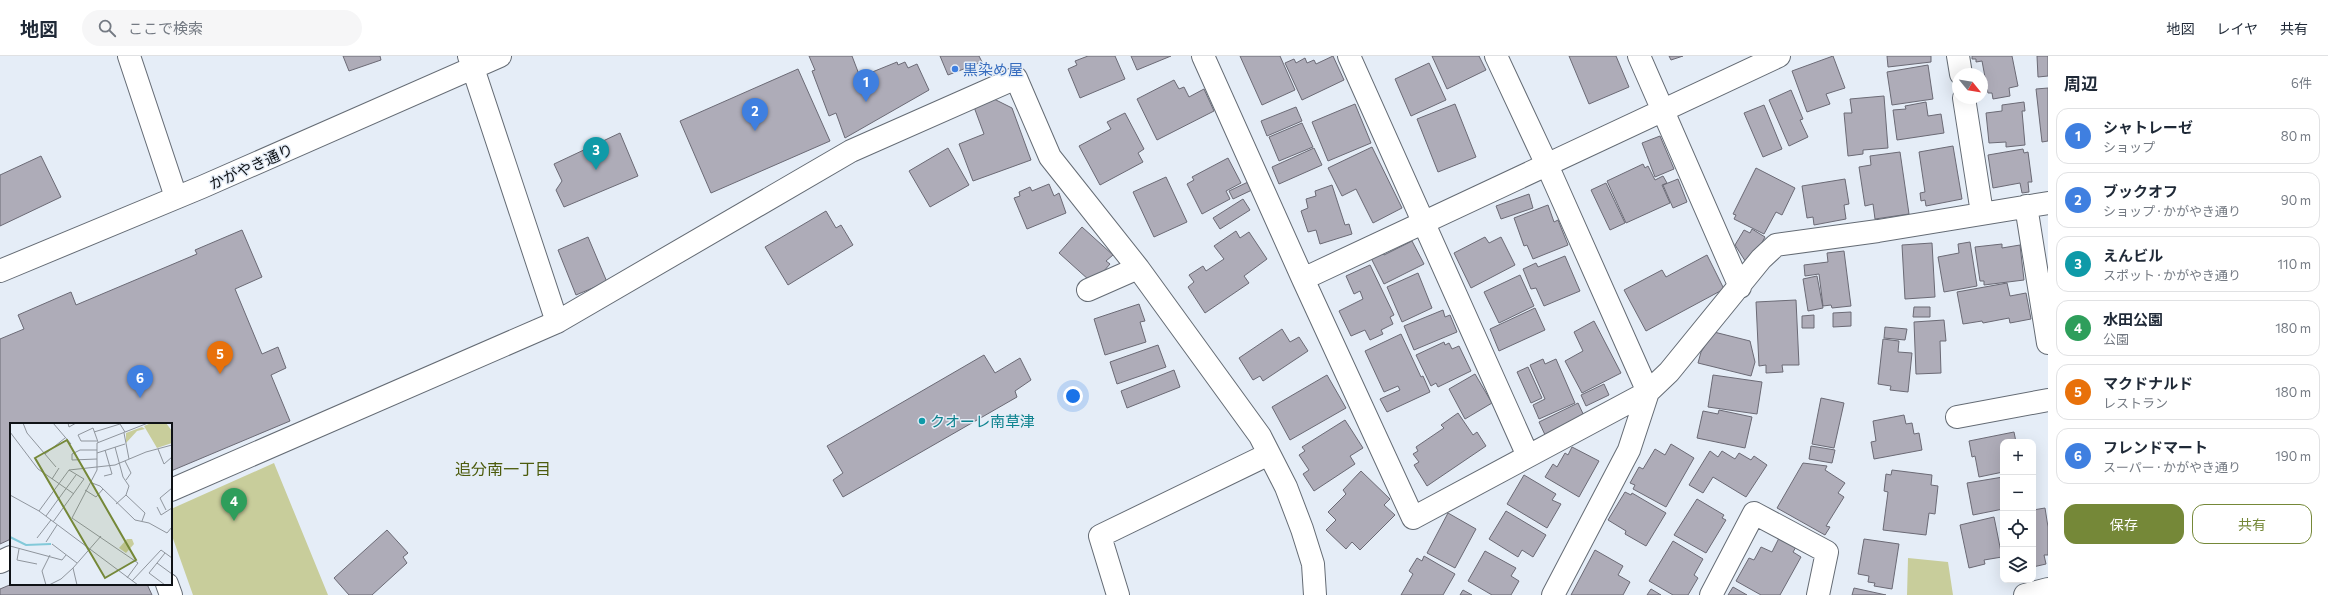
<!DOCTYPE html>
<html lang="ja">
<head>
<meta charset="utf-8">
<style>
  :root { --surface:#fff; --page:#f6f6f7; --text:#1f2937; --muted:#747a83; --line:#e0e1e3; --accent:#758838 }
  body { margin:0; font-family:Commissioner,"Noto Sans JP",sans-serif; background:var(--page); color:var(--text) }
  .controls { position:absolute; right:12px; bottom:12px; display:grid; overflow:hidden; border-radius:8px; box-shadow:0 4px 16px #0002 }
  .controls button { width:36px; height:36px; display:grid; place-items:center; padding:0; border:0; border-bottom:1px solid var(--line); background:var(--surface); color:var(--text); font:20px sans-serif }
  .compass { position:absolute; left:1952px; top:12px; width:36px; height:36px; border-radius:50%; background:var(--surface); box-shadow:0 4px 16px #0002; rotate:120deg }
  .you { position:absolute; left:1073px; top:340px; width:14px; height:14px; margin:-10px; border:3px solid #fff; border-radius:50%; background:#1a73e8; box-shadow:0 0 0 6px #1a73e833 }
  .badge { display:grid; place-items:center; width:26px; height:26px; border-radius:50%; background:var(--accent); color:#fff; font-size:13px; font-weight:700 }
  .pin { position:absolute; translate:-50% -33px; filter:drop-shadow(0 1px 2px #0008) }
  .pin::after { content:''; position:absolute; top:21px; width:14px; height:12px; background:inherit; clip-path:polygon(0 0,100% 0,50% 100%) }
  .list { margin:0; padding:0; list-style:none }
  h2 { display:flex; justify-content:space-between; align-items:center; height:52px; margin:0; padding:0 16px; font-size:17px }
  h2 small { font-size:13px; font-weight:400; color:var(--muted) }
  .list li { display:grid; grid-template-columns:26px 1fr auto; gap:12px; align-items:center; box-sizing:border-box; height:56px; margin:0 8px 8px; padding:0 8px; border:1px solid var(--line); border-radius:12px }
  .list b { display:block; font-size:15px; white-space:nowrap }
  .list p { margin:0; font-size:13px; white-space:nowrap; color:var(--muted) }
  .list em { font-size:13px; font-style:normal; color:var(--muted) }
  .actions { display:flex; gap:8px; padding:12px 16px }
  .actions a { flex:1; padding:9px 0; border:1px solid var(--accent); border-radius:12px; text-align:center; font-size:14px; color:var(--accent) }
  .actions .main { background:var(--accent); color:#fff }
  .icon { flex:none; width:22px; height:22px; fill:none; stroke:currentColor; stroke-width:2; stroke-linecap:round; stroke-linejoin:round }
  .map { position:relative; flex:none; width:2048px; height:539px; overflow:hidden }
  header { display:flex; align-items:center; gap:24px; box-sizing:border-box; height:56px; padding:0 20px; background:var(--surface); border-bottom:1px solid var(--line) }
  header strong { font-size:19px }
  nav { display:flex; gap:22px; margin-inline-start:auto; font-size:14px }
  .search { width:280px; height:36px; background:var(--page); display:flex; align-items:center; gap:10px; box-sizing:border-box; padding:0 14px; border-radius:22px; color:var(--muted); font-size:15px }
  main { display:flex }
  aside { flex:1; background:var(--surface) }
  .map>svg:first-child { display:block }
</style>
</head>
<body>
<header>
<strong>地図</strong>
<div class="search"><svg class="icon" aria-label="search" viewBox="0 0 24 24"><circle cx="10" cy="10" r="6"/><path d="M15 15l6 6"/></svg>ここで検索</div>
<nav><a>地図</a><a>レイヤ</a><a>共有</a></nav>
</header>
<main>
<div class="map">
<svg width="2048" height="539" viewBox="0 0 2048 539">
  <rect width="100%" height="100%" fill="#e5edf7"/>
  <path fill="#c8cd9b" d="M274 407 328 539H193L171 477V453Z
    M1908 502 1948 506 1953 539H1907Z"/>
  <path fill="#aeacb8" stroke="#6b6a75" d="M343 0H380L381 4 349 15Z
    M809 0H852L860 21 897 6 898 9 905 6 908 12 917 8 929 34 845 82 836 57 829 60 812 15 815 14Z
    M940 0H979L982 6 948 19Z
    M1088 0H1115L1125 23 1080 42 1068 13 1077 9 1075 5Z
    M1131 0H1171L1137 14Z
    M1240 0H1280L1295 34 1262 49Z
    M1333 0 1344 24 1302 44 1285 7 1294 3 1296 7 1305 2 1307 7 1314 4 1316 8Z
    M1432 0H1479L1486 14 1447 33Z
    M1569 0H1616L1629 31 1589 48Z
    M1669 0H1683L1671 4Z
    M1833 0 1845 32 1826 38 1830 48 1807 56 1792 15Z
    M1887 0H1931V6L1888 11Z
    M1972 0H2012L2018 30 2009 32 2010 40 1993 43 1992 37H1988L1982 5 1976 6V3H1972Z
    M2037 0H2048V20L2038 21Z
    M1429 7 1446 44 1411 60 1395 23Z
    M1928 9 1933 43 1892 49 1887 16Z
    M798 13 830 85 711 137 680 65Z
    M1174 24 1179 33 1184 31 1189 41 1204 33 1214 55 1157 84 1137 43Z
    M2048 32V85L2042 86 2036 33Z
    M1791 34 1803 63 1800 64 1808 81 1789 90 1769 44Z
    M1884 40 1888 92 1863 94V98L1848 100 1844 57H1852L1850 43Z
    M994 43 1012 52 1031 104 973 125 959 88 984 78 974 51Z
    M1926 46 1928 60 1941 58 1944 77 1897 84 1893 54 1906 53 1905 50Z
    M2024 46 2025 55H2022L2025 89 2006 91V86L1989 87 1986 57 2002 55V49Z
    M1355 48 1371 87 1328 105 1312 66Z
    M1455 48 1476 101 1438 116 1417 63Z
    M1764 49 1782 93 1763 101 1744 57Z
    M1296 51 1302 65 1267 80 1261 65Z
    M1125 57 1144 93 1138 97 1143 106 1100 129 1079 90 1111 73 1107 66Z
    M1302 67 1313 91 1279 105 1269 81Z
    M620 77 638 120 564 151 556 134 562 125 554 108Z
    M1660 80 1674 113 1655 121 1642 87Z
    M1953 90 1962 143 1926 150 1925 144 1921 145 1920 137 1925 136 1919 96Z
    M1372 91 1402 152 1373 167 1356 133 1342 140 1328 112Z
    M948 92 969 129 930 151 909 115Z
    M1314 92 1322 109 1279 128 1272 111Z
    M2023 93 2024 97 2028 96 2032 126H2028L2029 136 2022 137 2020 127 1993 132 1988 99Z
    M1900 96 1909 158 1875 163 1873 148 1865 150 1859 111 1871 109 1870 100Z
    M41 100 61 141 0 170V119Z
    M1228 102 1241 127 1226 135 1230 143 1202 158 1187 128 1194 124 1192 121Z
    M1643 108 1645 112 1648 110 1655 124 1663 120 1667 127 1662 129 1670 147 1626 167 1607 125Z
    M1756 112 1795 132 1782 159 1776 156 1764 178 1734 163 1736 159 1733 158Z
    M1166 121 1187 166 1154 181 1133 136Z
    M1678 123 1687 146 1673 152 1663 129Z
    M1845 123 1849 148 1844 149 1846 163 1814 169 1813 161 1807 162 1802 130Z
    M1248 126 1252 134 1233 143 1229 135Z
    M1606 127 1625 167 1610 174 1591 134Z
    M1049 128 1054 140 1059 137 1066 157 1027 173 1014 142 1020 140 1019 136 1030 131 1032 135Z
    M1332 129 1345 169 1349 168 1352 178 1320 188 1316 174 1308 176 1301 155 1308 152 1306 143 1316 140 1315 135Z
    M1529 138 1533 152 1501 163 1496 150Z
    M1243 143 1250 154 1220 173 1213 162Z
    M1548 149 1554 166 1558 164 1568 189 1533 203 1527 189 1524 190 1514 162Z
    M826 155 836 172 841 169 853 189 788 229 765 191Z
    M1082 171 1113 199 1106 205 1110 208 1097 223 1093 219 1089 224 1059 197Z
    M1752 173 1765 181 1749 211 1735 189 1744 174 1750 177Z
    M242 174 262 221 235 233 262 298 278 291 286 312 271 319 290 365 171 415V368H11V483L0 488V283L24 273 18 259 71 236 76 249 197 198 195 194Z
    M1236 175 1240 182 1249 176 1267 203 1244 220 1249 227 1205 257 1188 231 1194 226 1189 219 1203 210 1206 215 1224 203 1214 190Z
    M588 181 607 226 576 239 558 194Z
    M1485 181 1489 187 1501 181 1515 209 1471 232 1454 197Z
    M1412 185 1424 208 1384 228 1371 202 1382 196 1384 199Z
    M1970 186 1977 230 1944 236 1938 201 1959 197 1958 188Z
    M1932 187 1935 241 1905 243 1902 189Z
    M2002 188V192L2020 189 2024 224 1984 229V225H1980L1975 191Z
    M1844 195 1851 250 1832 252 1831 249 1823 250 1819 218 1805 220 1804 209 1828 206 1827 197Z
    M1707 199 1724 233 1646 275 1624 234 1662 214 1666 221Z
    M1565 200 1580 235 1544 250 1536 232 1531 233 1523 213 1536 207 1538 211Z
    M1370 209 1394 259 1390 261 1393 268 1381 274 1383 278 1370 284 1365 274 1351 280 1339 255 1363 243 1360 235 1354 238 1346 220Z
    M1418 217 1432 252 1402 266 1387 231Z
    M1520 219 1534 250 1499 267 1484 236Z
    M1817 220 1823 252 1808 255 1803 223Z
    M2007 227 2010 240 2026 237 2031 263 2010 267 2009 262 1983 267 1982 265 1963 268 1957 236Z
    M1796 244 1799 309H1782L1783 316 1766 317V309L1759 310 1756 246Z
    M1139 248 1145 265 1140 266 1146 286 1105 299 1094 263Z
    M1914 251H1930V261H1913Z
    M1535 252 1545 274 1499 295 1490 273Z
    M1443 254 1445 261 1450 259 1457 276 1414 294 1404 270Z
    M1851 256V270L1833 271V257Z
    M1814 259V272H1802V260Z
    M1944 264 1946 285H1940L1941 317 1916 318 1914 266Z
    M1594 265 1621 317 1582 337 1565 305 1583 295 1574 276Z
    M1885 271 1907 273 1905 284 1884 282Z
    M1282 273 1290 286 1299 281 1308 295 1263 325 1260 320 1253 324 1239 302Z
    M1714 276 1750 285 1755 306 1751 320 1698 307 1701 296Z
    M1401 278 1421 321 1423 320 1430 336 1387 356 1380 343 1400 334 1398 330 1384 336 1365 295Z
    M1883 283 1899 285 1898 296 1912 297 1908 336 1890 334 1891 330 1878 328Z
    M1444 286 1445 289 1449 287 1452 293 1459 290 1471 315 1438 331 1436 327 1431 330 1416 299Z
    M1158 289 1166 311 1117 328 1110 306Z
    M984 299 995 317 1020 302 1031 324 1015 335 1017 341 843 441 833 424 843 417 827 390Z
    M1543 303 1545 308 1556 303 1575 347 1539 363 1533 349 1545 343 1530 309Z
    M1528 311 1542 342 1531 347 1517 316Z
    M1174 314 1180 331 1127 352 1121 335Z
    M1475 318 1492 347 1465 363 1449 333Z
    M1327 319 1346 352 1290 384 1272 351Z
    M1713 319 1762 326 1757 358 1708 351Z
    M1604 328 1609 339 1586 350 1581 339Z
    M1821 342 1844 347 1834 392 1812 388Z
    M1578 347 1585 362 1546 381 1539 366Z
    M1719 354 1752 361 1745 392 1697 382 1703 355 1718 358Z
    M1458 357 1473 379 1477 376 1486 390 1427 430 1414 409 1419 406 1413 398 1418 395 1416 391 1444 372 1441 369Z
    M1904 359 1906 368 1912 367 1914 378 1919 377 1922 394 1874 403 1871 386 1876 385 1873 365Z
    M1345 364 1363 392 1350 400 1355 408 1314 435 1303 418 1309 414 1299 399 1305 395 1302 391Z
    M2014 376 2016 386H2003V416L1979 421 1975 400 1972 401 1969 385Z
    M1671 388 1694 402 1666 451 1633 433 1635 429 1630 427 1639 411 1643 413 1655 393 1665 399Z
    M1811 390 1835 394 1832 407 1809 403Z
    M1572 391 1599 405 1579 441 1545 421 1553 408 1557 411 1565 397 1568 399Z
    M1710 395 1718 401 1722 395 1735 403 1739 397 1751 404 1754 400 1767 409 1746 441 1713 421 1703 437 1689 429Z
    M1803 407 1827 410 1825 414 1845 427 1838 437 1844 441 1826 470 1830 471 1825 479 1777 452Z
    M1892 414 1932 419 1931 429 1938 430 1935 458 1929 457 1926 479 1883 474 1888 436 1884 435 1886 418 1891 419Z
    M1361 415 1390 443 1384 449 1395 459 1360 494 1352 486 1346 493 1326 474 1336 464 1328 456 1346 438 1343 434Z
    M1524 419 1556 438 1552 444 1561 448 1547 472 1507 448Z
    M2003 421V453L1973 459 1967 427Z
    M1625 436 1631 439 1632 437 1666 457 1646 490 1625 478 1626 475 1608 464Z
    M1697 443 1724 459 1722 462 1726 464 1706 497 1674 479Z
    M2045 452 2048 471V499H2044L2046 508 2033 511V454Z
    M1506 455 1546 479 1533 501 1522 494 1518 501 1489 483Z
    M1448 457 1476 473 1455 512 1427 497Z
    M1994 461 2002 501 1984 504 1985 508 1969 512 1960 469Z
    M387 474 408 497 403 501 407 507 372 539H349L334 522Z
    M1779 482 1796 491 1793 496 1801 501 1780 539H1761L1736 525 1749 502 1754 504 1761 491 1772 496Z
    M1864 483 1899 488 1892 533 1874 530 1875 527 1868 526 1869 520 1858 518Z
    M1673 485 1703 503 1694 519 1698 522 1688 539H1673L1649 525Z
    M1595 494 1623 510 1618 519 1630 526 1623 539H1571Z
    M1485 495 1516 512 1511 520 1519 525 1511 539H1492L1468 525Z
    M1424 500 1455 518 1443 539H1401L1413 518 1409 515 1417 502 1422 505Z
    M12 528H147L152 539H0V533Z
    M1733 531 1747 539H1728Z
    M1854 532 1886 539H1852Z
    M1651 533 1661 539H1647Z
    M1463 534 1472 539H1460Z"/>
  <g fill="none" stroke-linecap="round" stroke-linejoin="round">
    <g stroke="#646b74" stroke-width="24">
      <path id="minor" d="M129 0 176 141
        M469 0 557 266
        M1203 0 1303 223 1413 462 1648 336 1669 316 1761 203 1776 189 1878 175 2048 147
        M1349 0 1528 400
        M1496 0 1547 109 1648 336 1629 394 1553 539
        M1639 0 1740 231
        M1958 0 1961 18
        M1964 42 1982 157
        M2026 150 2048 287
        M0 215 202 131 500 0
        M1303 223 1779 0
        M1088 234 1138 212
        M1957 361 2048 344
        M171 434 557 266 851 95 1016 22 1050 101 1138 212 1260 380 1286 431 1302 473 1313 508 1315 539
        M0 506 11 501
        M167 528 171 539
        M1118 539 1100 480 1269 398
        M1711 539 1754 457 1827 496 1818 539
        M2025 539 2048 533"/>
    </g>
    <use href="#minor" stroke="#fff" stroke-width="22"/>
  </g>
  <circle fill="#3f7fe0" stroke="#e5edf7" stroke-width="1.5" cx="955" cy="13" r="4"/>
  <circle fill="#0f9aa8" stroke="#e5edf7" stroke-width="1.5" cx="922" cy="365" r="4"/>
  <g text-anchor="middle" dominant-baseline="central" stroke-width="3" stroke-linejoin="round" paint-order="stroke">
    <g font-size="15" fill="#366cbe" stroke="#e5edf7" text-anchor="start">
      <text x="963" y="13">黒染め屋</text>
    </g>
    <g font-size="15" fill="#0f1216" stroke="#e5edf7">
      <text transform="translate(251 110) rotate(-24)">かがやき通り</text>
    </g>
    <g font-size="15" fill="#0d838f" stroke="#e5edf7" text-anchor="start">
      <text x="930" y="365">クオーレ南草津</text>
    </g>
    <g font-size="16" fill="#4c5b0c" stroke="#e5edf7">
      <text x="503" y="412">追分南一丁目</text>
    </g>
  </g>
  <g transform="translate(10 367)">
    <rect width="162" height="162" fill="#e5edf7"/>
    <path d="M141 0H156L162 8V20L147 25 134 3ZM132 4 135 6 127 8 116 20V10ZM117 116H122L124 121 116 130 109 125Z" fill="#c8cd9b"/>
    <path fill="none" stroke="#82c9d9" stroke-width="2" d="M0 114 16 122 41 121"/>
    <path fill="none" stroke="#8f959d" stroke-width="1" d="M13 0 17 10 46 44M43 0 61 21M58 0 59 4 66 0M0 9 28 46 64 71M84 9 110 1 115 9M114 10 119 36M87 18H71L68 12 83 5 88 19M105 24 113 54 119 63 116 72 135 90 132 98M148 26 154 41 162 34M87 27H70L62 31V37L87 36M87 30 115 21M35 31 55 15M115 38 121 50 116 57M94 53 102 51 95 27M42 56 49 45M82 60 90 63 125 97 139 100 157 110 162 104M75 67 86 74 93 66M0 72 29 88 128 162M106 81 116 72M147 84 151 92 162 85M156 87 150 75 162 65M29 88 59 47 105 42 136 29 162 22M36 93 66 52M43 99 74 56 59 47M27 115 41 97M36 119 47 102M42 121 67 140M0 123 52 137 56 132M9 126 7 137 27 141M147 140 162 151M117 155 128 140 62 95 87 47V20L138 0M122 158 151 127 162 135M36 162 32 148 40 132M39 162 51 156 63 145M67 162 63 145 91 113M155 162 139 150 155 130"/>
    <path fill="#758838" fill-opacity="0.15" stroke="#758838" stroke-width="2" d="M57 17 126 137 95 155 25 35Z"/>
    <rect width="162" height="162" fill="none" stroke="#0f1216" stroke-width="2"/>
  </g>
</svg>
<div class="controls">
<button>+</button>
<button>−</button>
<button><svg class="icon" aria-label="locate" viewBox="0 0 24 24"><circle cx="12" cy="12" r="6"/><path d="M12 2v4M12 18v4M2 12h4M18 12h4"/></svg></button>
<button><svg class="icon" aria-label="layers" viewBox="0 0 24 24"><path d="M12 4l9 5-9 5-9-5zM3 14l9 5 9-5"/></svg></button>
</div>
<svg class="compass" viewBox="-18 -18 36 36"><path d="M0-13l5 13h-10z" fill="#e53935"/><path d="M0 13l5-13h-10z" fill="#747a83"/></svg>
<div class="you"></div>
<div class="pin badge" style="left:866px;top:46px;background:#3f7fe0">1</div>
<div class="pin badge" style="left:755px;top:75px;background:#3f7fe0">2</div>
<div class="pin badge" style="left:596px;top:114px;background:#0f9aa8">3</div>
<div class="pin badge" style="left:234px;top:465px;background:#2e9e5b">4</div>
<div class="pin badge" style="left:220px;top:318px;background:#e8710a">5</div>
<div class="pin badge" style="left:140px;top:342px;background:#3f7fe0">6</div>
</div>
<aside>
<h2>周辺<small>6件</small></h2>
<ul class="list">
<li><span class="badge" style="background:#3f7fe0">1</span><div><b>シャトレーゼ</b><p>ショップ</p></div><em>80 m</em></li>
<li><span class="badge" style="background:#3f7fe0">2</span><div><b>ブックオフ</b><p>ショップ · かがやき通り</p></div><em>90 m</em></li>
<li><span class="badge" style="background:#0f9aa8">3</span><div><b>えんビル</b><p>スポット · かがやき通り</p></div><em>110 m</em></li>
<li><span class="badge" style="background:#2e9e5b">4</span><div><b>水田公園</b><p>公園</p></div><em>180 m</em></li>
<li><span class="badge" style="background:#e8710a">5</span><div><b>マクドナルド</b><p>レストラン</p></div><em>180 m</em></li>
<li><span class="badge" style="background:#3f7fe0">6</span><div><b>フレンドマート</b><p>スーパー · かがやき通り</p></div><em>190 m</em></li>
</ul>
<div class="actions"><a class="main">保存</a><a>共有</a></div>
</aside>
</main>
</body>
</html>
